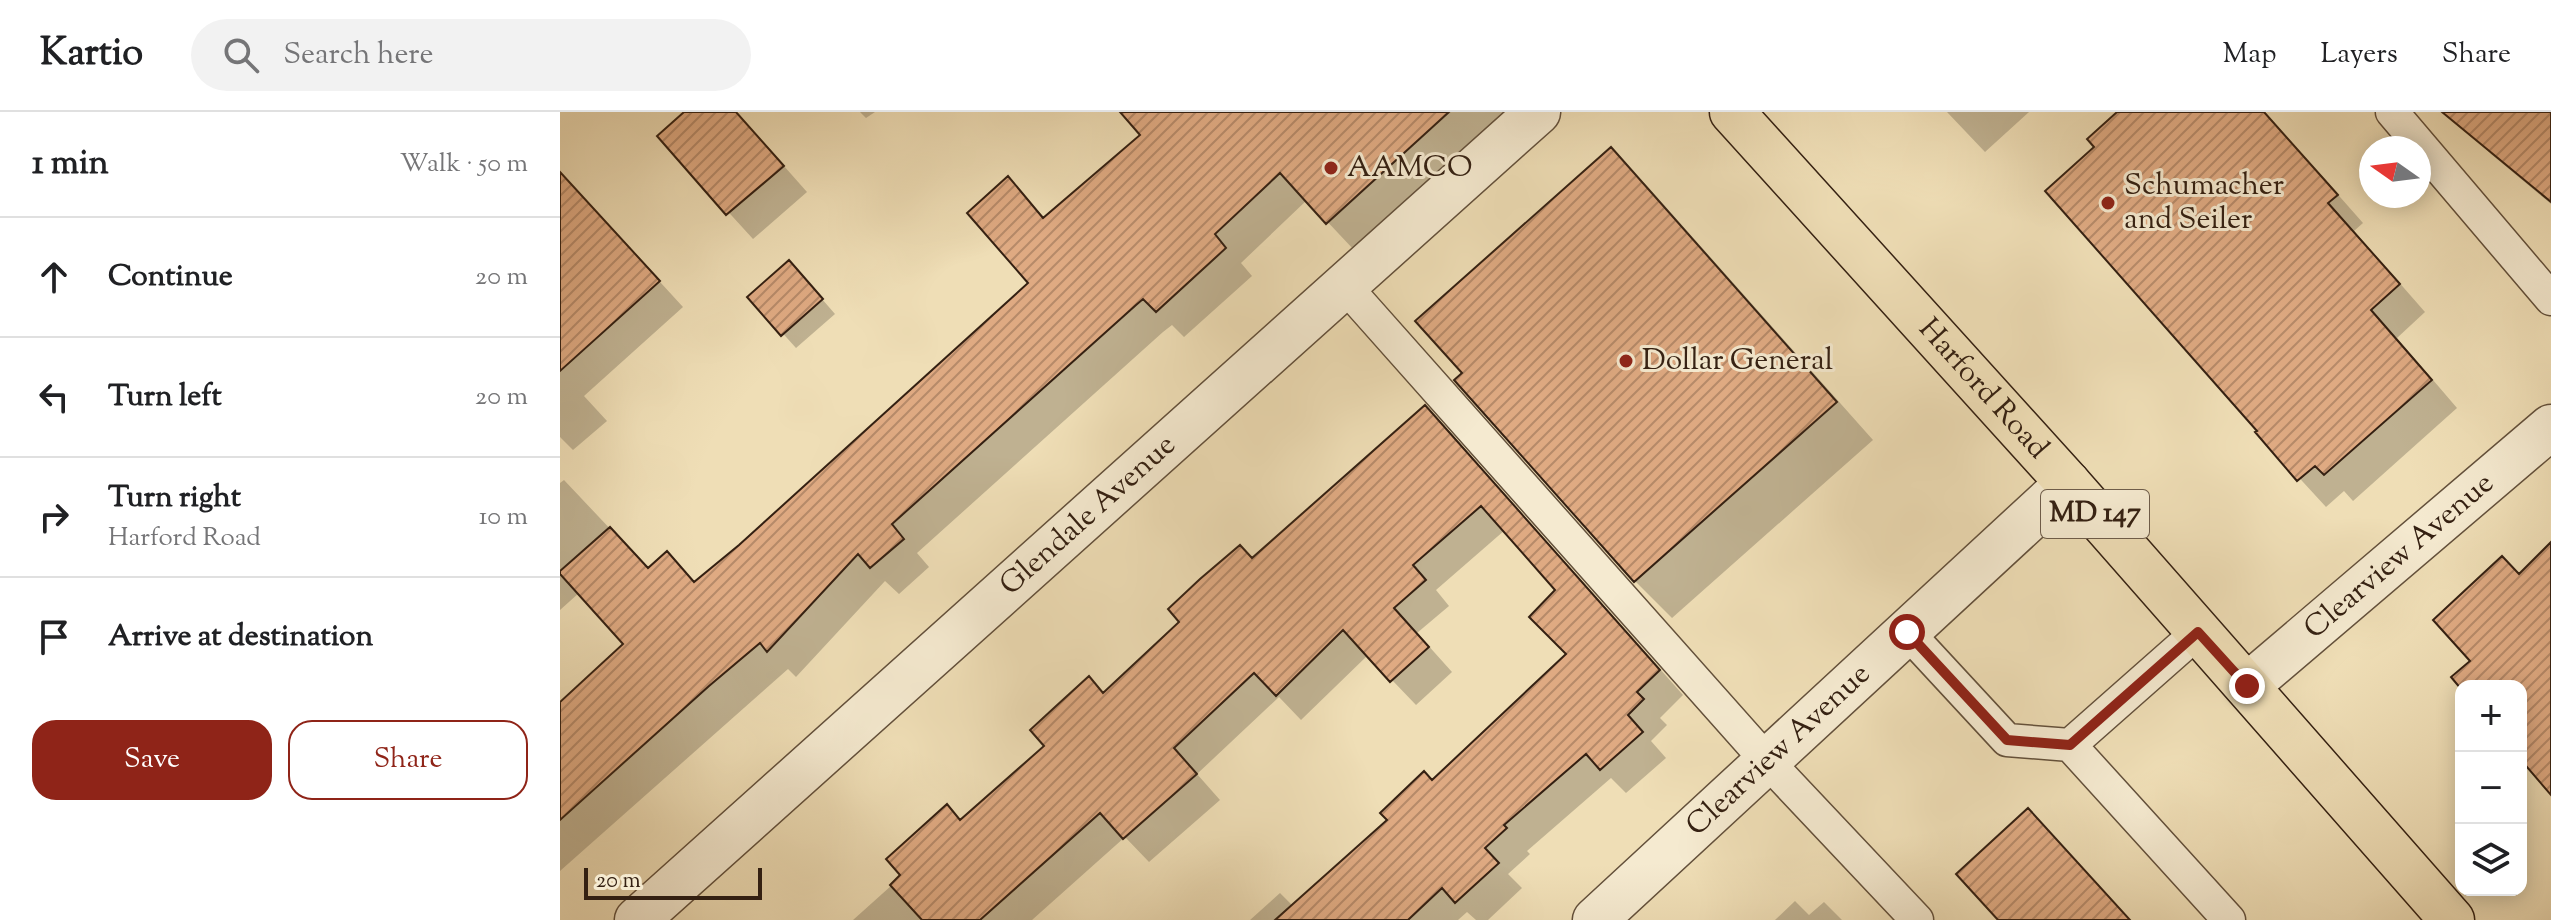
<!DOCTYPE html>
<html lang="en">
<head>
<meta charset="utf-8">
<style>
  :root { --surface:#fff; --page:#f2f2f2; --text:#202124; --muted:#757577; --line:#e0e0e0; --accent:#8f2418 }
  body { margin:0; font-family:"Sorts Mill Goudy",serif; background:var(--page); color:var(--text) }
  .controls { position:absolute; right:24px; bottom:24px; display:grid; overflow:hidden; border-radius:16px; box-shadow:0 4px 20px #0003 }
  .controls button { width:72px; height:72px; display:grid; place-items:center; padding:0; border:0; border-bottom:2px solid var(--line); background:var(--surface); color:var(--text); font:40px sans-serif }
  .compass { position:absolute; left:1799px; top:24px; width:72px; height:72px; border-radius:50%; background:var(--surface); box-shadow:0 4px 20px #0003; rotate:284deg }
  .scale { position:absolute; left:24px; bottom:20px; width:178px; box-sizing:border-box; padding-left:8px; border:4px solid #342012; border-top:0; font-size:22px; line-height:28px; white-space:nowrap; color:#342012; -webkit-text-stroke:6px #f5ead0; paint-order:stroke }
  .stop { position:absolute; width:24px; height:24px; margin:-18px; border:6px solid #8f2418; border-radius:50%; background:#fff }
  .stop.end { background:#8f2418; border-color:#fff; box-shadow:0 2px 8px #0008 }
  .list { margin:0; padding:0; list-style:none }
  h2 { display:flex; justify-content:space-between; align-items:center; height:104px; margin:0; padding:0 32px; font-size:34px }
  h2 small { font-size:26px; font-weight:400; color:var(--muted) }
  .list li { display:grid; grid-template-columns:52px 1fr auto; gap:24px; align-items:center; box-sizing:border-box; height:120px; padding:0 32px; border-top:2px solid var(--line) }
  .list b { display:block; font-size:30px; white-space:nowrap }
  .list p { margin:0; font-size:26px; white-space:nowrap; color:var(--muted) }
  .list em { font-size:26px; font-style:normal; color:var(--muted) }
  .actions { display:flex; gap:16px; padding:24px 32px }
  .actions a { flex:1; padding:18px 0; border:2px solid var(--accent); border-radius:24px; text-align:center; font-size:28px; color:var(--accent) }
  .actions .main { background:var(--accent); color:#fff }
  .icon { flex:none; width:44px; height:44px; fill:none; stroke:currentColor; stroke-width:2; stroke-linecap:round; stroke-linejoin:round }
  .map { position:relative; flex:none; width:1991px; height:808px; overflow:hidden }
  header { display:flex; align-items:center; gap:48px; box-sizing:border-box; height:112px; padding:0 40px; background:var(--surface); border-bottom:2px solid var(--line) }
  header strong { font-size:38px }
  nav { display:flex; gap:44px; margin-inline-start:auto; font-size:28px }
  .search { width:560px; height:72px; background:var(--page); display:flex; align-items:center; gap:20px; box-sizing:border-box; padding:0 28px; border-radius:44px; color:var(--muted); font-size:30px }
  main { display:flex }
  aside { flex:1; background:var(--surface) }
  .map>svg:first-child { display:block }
</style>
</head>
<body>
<header>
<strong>Kartio</strong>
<div class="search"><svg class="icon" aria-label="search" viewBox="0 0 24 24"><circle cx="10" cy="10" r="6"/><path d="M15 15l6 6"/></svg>Search here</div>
<nav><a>Map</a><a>Layers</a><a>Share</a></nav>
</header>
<main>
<aside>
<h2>1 min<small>Walk · 50 m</small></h2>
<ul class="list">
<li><svg class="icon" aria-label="ahead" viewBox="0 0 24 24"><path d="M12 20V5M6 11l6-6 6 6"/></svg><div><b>Continue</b></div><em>20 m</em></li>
<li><svg class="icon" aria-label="left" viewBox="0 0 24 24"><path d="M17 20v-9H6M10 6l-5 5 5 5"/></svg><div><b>Turn left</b></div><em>20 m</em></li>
<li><svg class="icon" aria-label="right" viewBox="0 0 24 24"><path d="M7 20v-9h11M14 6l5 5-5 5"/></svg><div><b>Turn right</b><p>Harford Road</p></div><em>10 m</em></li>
<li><svg class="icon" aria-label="arrive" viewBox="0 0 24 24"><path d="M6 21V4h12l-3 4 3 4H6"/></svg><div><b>Arrive at destination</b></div></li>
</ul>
<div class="actions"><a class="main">Save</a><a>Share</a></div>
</aside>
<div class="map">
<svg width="1991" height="808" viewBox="0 0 1991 808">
  <defs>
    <pattern id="building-hatch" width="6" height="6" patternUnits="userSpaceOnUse" patternTransform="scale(2)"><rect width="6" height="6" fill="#dfaa82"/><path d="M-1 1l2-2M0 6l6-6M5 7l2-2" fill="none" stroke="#b68a69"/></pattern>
  </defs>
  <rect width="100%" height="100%" fill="#efdeb6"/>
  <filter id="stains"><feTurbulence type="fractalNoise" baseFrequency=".0025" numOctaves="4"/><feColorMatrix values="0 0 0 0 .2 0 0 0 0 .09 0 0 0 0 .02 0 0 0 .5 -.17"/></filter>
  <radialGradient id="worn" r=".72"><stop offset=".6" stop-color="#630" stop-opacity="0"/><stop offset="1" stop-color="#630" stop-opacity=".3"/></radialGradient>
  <path fill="#0003" d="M124 0H176L247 80 193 127 100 25Z
    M300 0H315L306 6Z
    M648 0H947L794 138 747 88 681 151 692 164 624 225 612 213 603 220 357 441 369 455 339 482 325 469 236 565 228 557 0 759V593L66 533 19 481 0 498V371L4 368 89 458 107 442 136 471 180 435 471 171 448 67 485 106Z
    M1387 0H1469L1425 40Z
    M1560 0H1705L1803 111 1794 119 1865 200 1837 226 1897 296 1793 389 1784 379 1766 395 1698 321 1537 35Z
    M1907 0H1991V92L1931 42 1907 18Z
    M1051 38 1088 75 1313 328 1112 506 1075 469Z
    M0 84 35 99 123 195 24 284 47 309 13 338 0 325Z
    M242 164 275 202 236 236 190 185Z
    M865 296 890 320 1123 583 1100 606 1107 613 1091 629 1106 646 1066 681 1051 666 967 739 970 742 948 762 962 776 928 808H916L907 800 898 808H690L720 781 732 793 744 782 745 784 872 670 1009 543 998 479 945 418 876 478 889 494 857 521 892 560 856 593 808 543 741 608 719 585 637 662 660 688 589 750 565 725 472 808H293L487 634 529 567 545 583 692 448Z
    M1235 789 1249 803 1264 790 1282 808H1215Z"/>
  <path fill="url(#building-hatch)" stroke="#342012" stroke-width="2" d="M124 0H176L224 54 166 103 97 24Z
    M560 0H889L766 112 720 61 655 122 666 136 596 200 583 187 576 193 332 412 344 427 310 456 298 442 207 540 200 531 149 574 0 708V590L63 532 0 462V459L50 415 88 456 107 439 134 470 179 433 468 171 407 101 448 64 483 106 580 23Z
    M1557 0H1704L1778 83 1768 91 1840 172 1811 198 1872 268 1764 363 1755 354 1737 369 1695 320 1697 319 1485 79 1534 35 1527 27Z
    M1882 0H1991V90Z
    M1051 35 1277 290 1074 470 894 268 902 261 855 209Z
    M0 60 100 169 0 259Z
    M229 148 263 187 221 224 187 185Z
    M865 293 1100 558 1077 580 1084 587 1068 603 1083 620 1040 658 1026 642 944 713 947 716 925 736 939 751 895 791 882 776 848 808H715L827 708 820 701 864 659 872 668 1006 542 969 505 995 478 921 394 853 453 866 468 834 496 869 535 830 570 783 518 716 584 694 561 614 636 637 662 563 727 540 701 420 808H362L330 773 340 763 326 747 387 692 400 708 484 634 470 618 495 595 529 564 543 581 619 510 608 497 640 467 680 433 692 446Z
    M1991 430V683L1961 648V574H1901V577L1891 565 1910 549 1873 508 1942 444 1959 462Z
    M1468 696 1570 808H1438L1396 762Z"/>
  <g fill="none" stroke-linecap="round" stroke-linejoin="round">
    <g stroke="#63503b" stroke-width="35">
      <path id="lane" d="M1832 0 1991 187
        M784 173 1207 649 1357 808
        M1347 520 1447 628 1510 633 1669 808
        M1510 633 1638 520"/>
    </g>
    <g stroke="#63503b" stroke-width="47">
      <g id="street">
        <path id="s1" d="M1687 574 1991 315"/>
        <path id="s2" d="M77 808 978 0"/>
        <path id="s3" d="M1035 808 1508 371"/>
      </g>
    </g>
    <g stroke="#342012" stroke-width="47">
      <g id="primary">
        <path id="s4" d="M1172 0 1508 371 1892 808"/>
      </g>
    </g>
    <use href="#lane" stroke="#f5ead0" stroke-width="32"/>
    <use href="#street" stroke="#f5ead0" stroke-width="44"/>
    <use href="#primary" stroke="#efdeb6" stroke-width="44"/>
  </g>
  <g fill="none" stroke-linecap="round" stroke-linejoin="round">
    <path stroke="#8f2418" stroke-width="10" d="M1347 520 1447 628 1510 633 1638 520 1687 574"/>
  </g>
  <g fill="#8f2418" stroke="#f5ead0" stroke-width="3">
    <circle cx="771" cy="56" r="8"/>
    <circle cx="1548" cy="91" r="8"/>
    <circle cx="1066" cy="249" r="8"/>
  </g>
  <g text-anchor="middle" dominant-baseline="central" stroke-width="6" stroke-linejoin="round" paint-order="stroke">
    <rect fill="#f5ead0" stroke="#6e5d4b" stroke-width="2" x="1481" y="378" width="108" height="48" rx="6"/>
    <g font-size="28" font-weight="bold" fill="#342012">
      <text x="1535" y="402">MD 147</text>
    </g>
    <g font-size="30" fill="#342012" stroke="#f5ead0" text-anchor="start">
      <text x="787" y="56">AAMCO</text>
      <text x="1564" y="74">Schumacher<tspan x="1564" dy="34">and Seiler</tspan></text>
      <text x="1082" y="249">Dollar General</text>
    </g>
    <g font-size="30" fill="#342012" stroke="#f5ead0">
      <text stroke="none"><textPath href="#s4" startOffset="374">Harford Road</textPath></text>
      <text stroke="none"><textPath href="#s2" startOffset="606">Glendale Avenue</textPath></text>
      <text stroke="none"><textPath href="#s1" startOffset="200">Clearview Avenue</textPath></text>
      <text stroke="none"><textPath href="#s3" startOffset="250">Clearview Avenue</textPath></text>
    </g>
  </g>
  <rect width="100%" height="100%" filter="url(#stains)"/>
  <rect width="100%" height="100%" fill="url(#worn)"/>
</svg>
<div class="controls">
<button>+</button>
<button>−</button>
<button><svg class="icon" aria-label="layers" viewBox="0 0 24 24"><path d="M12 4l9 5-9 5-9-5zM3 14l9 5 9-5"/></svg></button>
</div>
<svg class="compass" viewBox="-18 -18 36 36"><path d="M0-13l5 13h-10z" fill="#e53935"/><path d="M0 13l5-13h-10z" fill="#757577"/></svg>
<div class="scale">20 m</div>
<div class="stop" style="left:1347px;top:520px"></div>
<div class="stop end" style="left:1687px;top:574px"></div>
</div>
</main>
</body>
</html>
